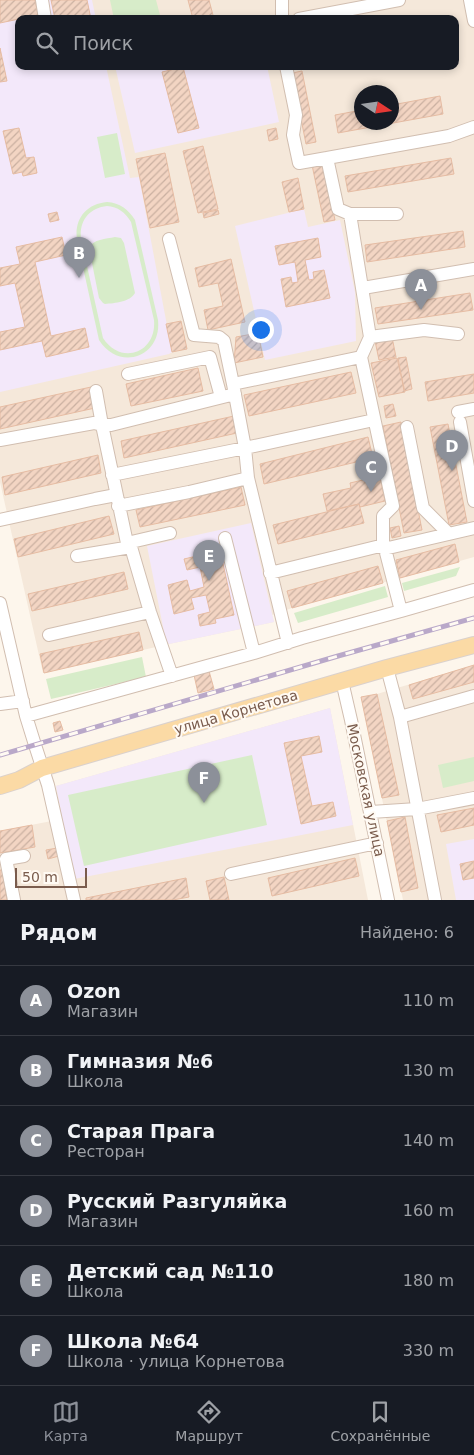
<!DOCTYPE html>
<html lang="ru">
<head>
<meta charset="utf-8">
<style>
  :root { --surface:#171b24; --page:#20242c; --text:#f1f3f6; --muted:#9ea1a6; --line:#363941; --accent:#8c9099 }
  body { margin:0; font-family:"DejaVu Sans",sans-serif; background:var(--page); color:var(--text) }
  .compass { position:absolute; left:354px; top:85px; width:45px; height:45px; border-radius:50%; background:var(--surface); box-shadow:0 2px 8px #0003; rotate:102deg }
  .scale { position:absolute; left:15px; bottom:12px; width:72px; box-sizing:border-box; padding-left:5px; border:2px solid #7a5c4d; border-top:0; font-size:14px; line-height:18px; white-space:nowrap; color:#7a5c4d; -webkit-text-stroke:4px #fffaf3; paint-order:stroke }
  .you { position:absolute; left:260px; top:329px; width:18px; height:18px; margin:-12px; border:4px solid #fff; border-radius:50%; background:#1a73e8; box-shadow:0 0 0 8px #1a73e833 }
  .badge { display:grid; place-items:center; width:32px; height:32px; border-radius:50%; background:var(--accent); color:#fff; font-size:16px; font-weight:700 }
  .pin { position:absolute; translate:-50% -41px; filter:drop-shadow(0 1px 2px #0008) }
  .pin::after { content:''; position:absolute; top:26px; width:18px; height:15px; background:inherit; clip-path:polygon(0 0,100% 0,50% 100%) }
  .list { margin:0; padding:0; list-style:none }
  h2 { display:flex; justify-content:space-between; align-items:center; height:65px; margin:0; padding:0 20px; font-size:21px }
  h2 small { font-size:16px; font-weight:400; color:var(--muted) }
  .list li { display:grid; grid-template-columns:32px 1fr auto; gap:15px; align-items:center; box-sizing:border-box; height:70px; padding:0 20px; border-top:1px solid var(--line) }
  .list b { display:block; font-size:19px; white-space:nowrap }
  .list p { margin:0; font-size:16px; white-space:nowrap; color:var(--muted) }
  .list em { font-size:16px; font-style:normal; color:var(--muted) }
  .icon { flex:none; width:28px; height:28px; fill:none; stroke:currentColor; stroke-width:2; stroke-linecap:round; stroke-linejoin:round }
  .map { position:relative; flex:none; width:474px; height:900px; overflow:hidden }
  .search { position:absolute; background:var(--surface); box-shadow:0 2px 8px #0003; left:15px; right:15px; top:15px; height:55px; display:flex; align-items:center; gap:12px; box-sizing:border-box; padding:0 18px; border-radius:10px; color:var(--muted); font-size:19px }
  .sheet { height:485px; background:var(--surface) }
  nav { display:flex; justify-content:space-around; align-items:center; box-sizing:border-box; height:70px; border-top:1px solid var(--line); background:var(--surface); font-size:14px; color:var(--muted) }
  nav a { display:grid; justify-items:center; gap:2px }
  nav .on { color:var(--accent) }
  .map>svg:first-child { display:block }
</style>
</head>
<body>
<div class="map">
<svg width="474" height="900" viewBox="0 0 474 900">
  <defs>
    <pattern id="building-hatch" width="6" height="6" patternUnits="userSpaceOnUse" patternTransform="scale(1.25)"><rect width="6" height="6" fill="#f3d5c3"/><path d="M-1 1l2-2M0 6l6-6M5 7l2-2" fill="none" stroke="#cab0a1"/></pattern>
  </defs>
  <rect width="100%" height="100%" fill="#fdf6ec"/>
  <path fill="#f5e8da" fill-rule="evenodd" d="M0 0H474V557L292 608 272 615 274 622 169 644 43 673 0 482ZM19 19H455V66H19ZM362 92H392V122H362Z
    M474 665V900H403L361 697 377 694Z
    M330 708 368 900H0V831L62 819 56 786Z"/>
  <path fill="#f3e8fa" d="M0 0H92L96 19H19V66H106L130 178 139 177 172 352 169 354 0 392Z
    M115 66H267L279 122 135 153Z
    M304 209 308 227 340 220 355 292 356 341 265 360 235 226Z
    M251 523 274 622 169 644 166 642 147 546Z
    M330 708 353 825 74 879 56 786Z
    M474 839V900H456L446 844Z"/>
  <path fill="#d7ecc9" fill-rule="evenodd" d="M110 0H156L161 19H114Z
    M117 133 125 174 105 178 97 137Z
    M107 202C120 203 128 209 135 220L158 320C162 357 119 372 99 340L77 240C74 219 86 204 107 202ZM107 206C118 207 125 212 131 222L154 320C157 353 121 366 103 338L81 239C79 221 89 208 107 206Z
    M115 237 121 238 124 243 135 293C130 302 115 303 105 304L103 303 99 298 89 248C93 239 106 239 115 237Z
    M460 567 456 576 404 591 402 583Z
    M385 586 388 597 298 623 294 613Z
    M142 657 146 677 51 699 46 679Z
    M252 755 267 825 84 866 68 795Z
    M474 757V781L443 788 438 765Z"/>
  <path fill="url(#building-hatch)" stroke="#e6bca3" d="M0 0H35L38 15 0 23Z
    M51 0H87L91 19H55Z
    M188 0H209L214 19H193Z
    M0 48 7 81 0 82Z
    M183 67 199 128 178 133 162 72Z
    M302 71 316 142 306 144 292 73Z
    M440 96 443 114 338 133 335 115 362 110V122H392V105Z
    M19 128 26 158 34 157 37 173 23 176 22 172 13 174 3 131Z
    M276 128 278 139 269 141 267 130Z
    M203 146 218 209 198 213 183 151Z
    M165 153 179 222 150 228 136 159Z
    M451 158 454 174 348 192 345 176Z
    M323 163 335 220 324 222 312 165Z
    M298 178 304 209 289 212 282 182Z
    M218 210 219 214 204 218 203 213Z
    M57 212 59 220 50 222 48 214Z
    M463 231 465 247 367 262 365 245Z
    M62 237 66 255 35 262 51 336 85 328 89 347 46 357 42 341 0 350V332L25 327 15 283 0 286V268L20 264 16 247Z
    M318 238 321 257 305 260 309 280 314 279 313 272 324 270 330 298 286 307 281 279 291 277 292 283 298 282 295 262 279 265 275 246Z
    M231 259 245 322 208 330 204 310 223 306 218 283 199 287 195 268Z
    M470 293 473 310 378 324 375 308Z
    M181 321 187 349 172 352 166 324Z
    M258 333 263 357 234 363 236 337Z
    M392 337 396 357 379 360 375 341Z
    M406 357 412 389 404 391 398 358Z
    M397 358 405 392 379 397 371 363Z
    M198 368 203 391 131 406 126 384Z
    M351 372 356 393 249 416 244 395Z
    M474 374V393L428 401 425 382Z
    M91 387 95 408 0 429V407Z
    M393 404 396 416 386 418 384 406Z
    M234 416 237 433 124 458 121 441Z
    M401 422 422 530 404 533 383 426Z
    M448 424 467 522 449 525 430 427Z
    M368 437 373 458 264 484 260 464Z
    M98 455 101 473 5 495 2 477Z
    M380 476 385 501 360 507 359 504 327 511 323 494 351 488 350 483Z
    M241 487 245 505 140 527 136 510Z
    M359 504 364 523 278 544 273 525Z
    M109 516 114 534 18 557 14 539Z
    M399 526 401 536 392 538 390 528Z
    M455 544 459 562 400 578 396 560Z
    M221 554 234 615 215 619 216 623 200 626 198 615 210 612 206 595 191 598 194 609 174 614 168 585 187 580 190 591 204 587 200 567 187 570 184 559 201 555 202 558Z
    M378 566 383 583 292 608 287 591Z
    M124 572 128 589 32 611 28 594Z
    M139 632 143 650 44 673 40 654Z
    M474 665V682L413 699 409 685Z
    M209 671 214 689 198 693 194 675Z
    M377 694 399 795 382 798 361 697Z
    M60 721 63 730 55 732 53 723Z
    M319 736 322 752 301 756 312 806 333 802 336 816 301 824 284 743Z
    M474 808V825L441 832 437 815Z
    M405 817 418 888 401 892 387 821Z
    M32 825 35 847 0 853V831Z
    M57 848 59 856 48 859 46 850Z
    M355 858 359 876 272 896 268 878Z
    M474 861V878L463 880 460 864Z
    M0 870H2L7 900H0Z
    M224 877 229 900H210L206 881Z
    M186 878 189 897 173 900H86V898Z"/>
  <g fill="none" stroke-linecap="round" stroke-linejoin="round">
    <g stroke="#d1beb0" stroke-width="14">
      <path id="minor" d="M42 0 45 19
        M282 0V19
        M470 0 474 21
        M299 19 399 0
        M286 66 296 115 293 135 299 163 327 158 338 209 350 214 370 337 361 357 393 506 383 516V541L401 611 474 590
        M327 158 449 136 474 127
        M350 214H397
        M169 239 194 335 219 337 224 341 233 384
        M363 288 474 269
        M370 337 424 330 458 334
        M128 374 210 357 221 397
        M96 391 102 425 127 543 131 547 150 612 172 676
        M458 412 474 409
        M460 422 474 501
        M407 427 423 508 449 534
        M0 440 94 423 102 425H111L235 394
        M112 475 245 448 374 420
        M118 506 189 492 248 478
        M0 520 95 499 116 495
        M225 538 254 653
        M127 543 170 533
        M384 549 474 528
        M77 556 131 547
        M270 573 384 545
        M0 603 26 716 35 745 48 785 74 900
        M49 635 150 612
        M288 643 248 478 245 448 233 384 361 357
        M387 668 400 717 435 900
        M342 681 351 720 388 900
        M0 704 23 701
        M26 716 254 653 302 638 401 611
        M400 717 474 696
        M371 812 417 809 474 798
        M231 874 377 843
        M14 900 6 859 24 856"/>
    </g>
    <g stroke="#dad1cd" stroke-width="18">
      <path id="major" d="M0 786 19 780 42 768 387 668 474 645"/>
    </g>
    <use href="#minor" stroke="#fff" stroke-width="12"/>
    <use href="#major" stroke="#fbdaa5" stroke-width="16"/>
    <g stroke="#b9a8c9" stroke-width="5">
      <path id="rail" d="M0 755 338 656 474 618"/>
    </g>
    <use href="#rail" stroke="#fffaf3" stroke-width="3" stroke-dasharray="9" stroke-linecap="butt"/>
  </g>
  <g text-anchor="middle" dominant-baseline="central" stroke-width="4" stroke-linejoin="round" paint-order="stroke">
    <g font-size="14" fill="#7a5c4d" stroke="#fffaf3">
      <text transform="translate(236 712) rotate(-16)">улица Корнетова</text>
      <text transform="translate(366 790) rotate(78)">Московская улица</text>
    </g>
  </g>
</svg>
<svg class="compass" viewBox="-18 -18 36 36"><path d="M0-13l5 13h-10z" fill="#e53935"/><path d="M0 13l5-13h-10z" fill="#9ea1a6"/></svg>
<div class="scale">50 m</div>
<div class="you"></div>
<div class="pin badge" style="left:421px;top:310px">A</div>
<div class="pin badge" style="left:79px;top:278px">B</div>
<div class="pin badge" style="left:371px;top:492px">C</div>
<div class="pin badge" style="left:452px;top:471px">D</div>
<div class="pin badge" style="left:209px;top:581px">E</div>
<div class="pin badge" style="left:204px;top:803px">F</div>
<div class="search"><svg class="icon" aria-label="search" viewBox="0 0 24 24"><circle cx="10" cy="10" r="6"/><path d="M15 15l6 6"/></svg>Поиск</div>
</div>
<section class="sheet">
<h2>Рядом<small>Найдено: 6</small></h2>
<ul class="list">
<li><span class="badge">A</span><div><b>Ozon</b><p>Магазин</p></div><em>110 m</em></li>
<li><span class="badge">B</span><div><b>Гимназия №6</b><p>Школа</p></div><em>130 m</em></li>
<li><span class="badge">C</span><div><b>Старая Прага</b><p>Ресторан</p></div><em>140 m</em></li>
<li><span class="badge">D</span><div><b>Русский Разгуляйка</b><p>Магазин</p></div><em>160 m</em></li>
<li><span class="badge">E</span><div><b>Детский сад №110</b><p>Школа</p></div><em>180 m</em></li>
<li><span class="badge">F</span><div><b>Школа №64</b><p>Школа · улица Корнетова</p></div><em>330 m</em></li>
</ul>
</section>
<nav>
<a class="on"><svg class="icon" aria-label="map" viewBox="0 0 24 24"><path d="M3 6l6-2 6 2 6-2v14l-6 2-6-2-6 2zM9 4v14M15 6v14"/></svg>Карта</a>
<a><svg class="icon" aria-label="directions" viewBox="0 0 24 24"><path d="M12 3l9 9-9 9-9-9zM9 14v-3h6M13 9l2 2-2 2"/></svg>Маршрут</a>
<a><svg class="icon" aria-label="saved" viewBox="0 0 24 24"><path d="M7 4h10v16l-5-4-5 4z"/></svg>Сохранённые</a>
</nav>
</body>
</html>
